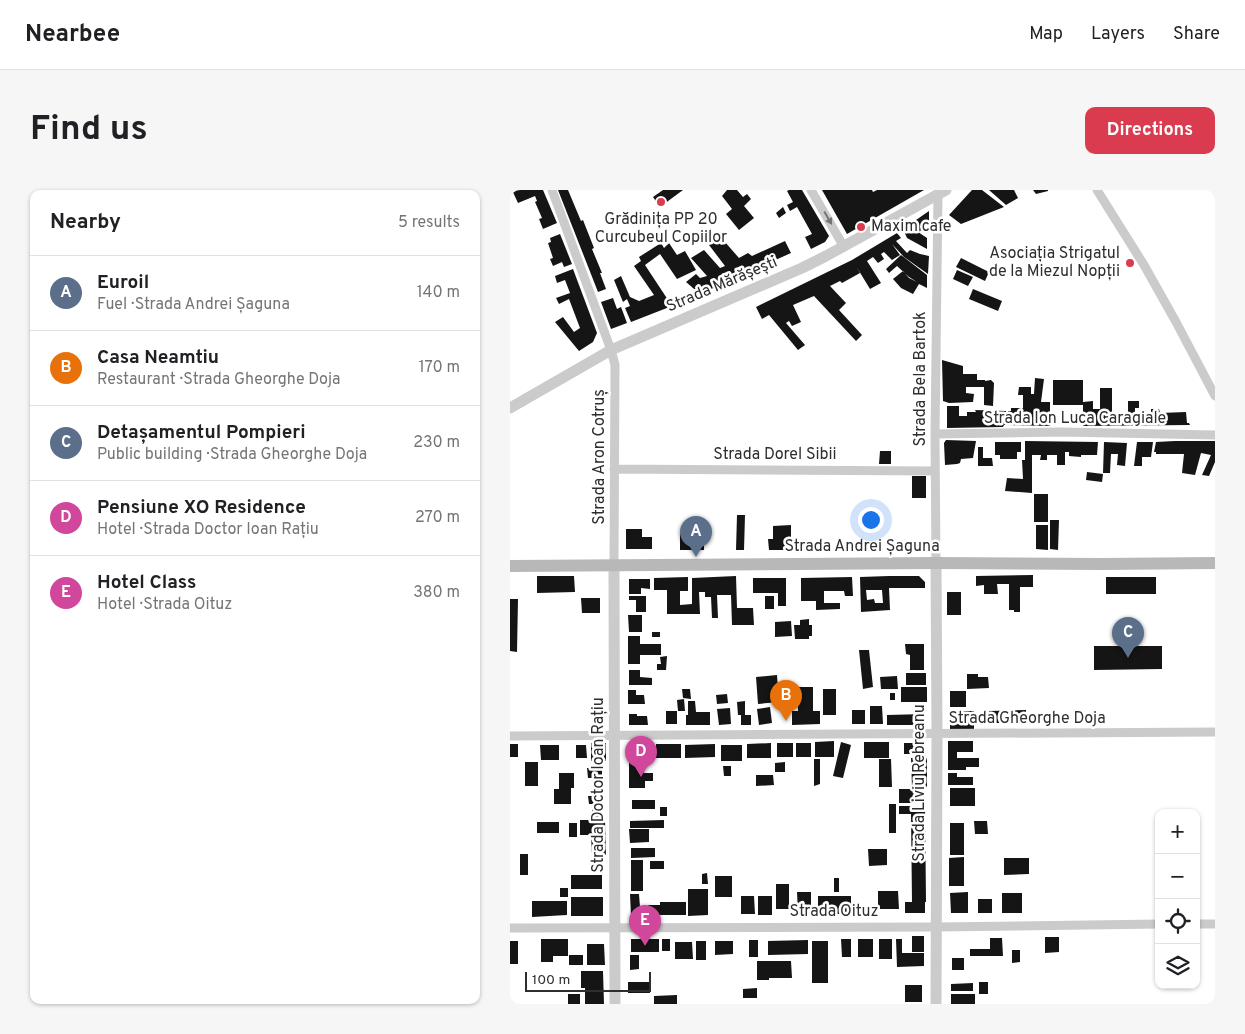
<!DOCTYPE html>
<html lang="en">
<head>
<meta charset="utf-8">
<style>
  :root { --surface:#fff; --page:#f6f6f6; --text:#202124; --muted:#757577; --line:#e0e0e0; --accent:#da3b4e }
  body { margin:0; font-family:Overpass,sans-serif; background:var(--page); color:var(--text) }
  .controls { position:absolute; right:15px; bottom:15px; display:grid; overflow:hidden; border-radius:10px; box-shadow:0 1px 4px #0004 }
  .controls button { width:45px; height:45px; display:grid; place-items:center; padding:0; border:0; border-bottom:1px solid var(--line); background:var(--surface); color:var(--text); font:25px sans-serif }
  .scale { position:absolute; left:15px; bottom:12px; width:126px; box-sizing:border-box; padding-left:5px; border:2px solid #2e2e2e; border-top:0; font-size:14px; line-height:18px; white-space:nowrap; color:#2e2e2e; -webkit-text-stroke:4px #fff; paint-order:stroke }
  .you { position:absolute; left:360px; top:329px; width:18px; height:18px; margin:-12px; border:4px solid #fff; border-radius:50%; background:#1a73e8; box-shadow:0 0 0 8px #1a73e833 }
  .badge { display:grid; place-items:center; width:32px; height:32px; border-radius:50%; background:var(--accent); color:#fff; font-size:16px; font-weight:700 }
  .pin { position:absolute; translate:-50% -41px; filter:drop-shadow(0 1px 2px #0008) }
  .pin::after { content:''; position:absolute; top:26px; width:18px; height:15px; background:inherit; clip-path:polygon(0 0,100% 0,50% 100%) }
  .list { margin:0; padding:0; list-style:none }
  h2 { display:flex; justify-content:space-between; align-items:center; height:65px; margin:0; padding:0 20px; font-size:21px }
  h2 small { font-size:16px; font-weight:400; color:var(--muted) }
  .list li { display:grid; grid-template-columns:32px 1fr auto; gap:15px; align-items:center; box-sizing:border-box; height:75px; padding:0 20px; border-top:1px solid var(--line) }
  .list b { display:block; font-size:19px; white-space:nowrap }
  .list p { margin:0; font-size:16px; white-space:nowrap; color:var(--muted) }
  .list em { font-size:16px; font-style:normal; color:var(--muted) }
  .icon { flex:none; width:28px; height:28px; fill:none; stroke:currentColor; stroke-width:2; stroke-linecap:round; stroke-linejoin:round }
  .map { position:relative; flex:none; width:705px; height:814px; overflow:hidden; border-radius:10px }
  header { display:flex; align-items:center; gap:30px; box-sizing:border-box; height:70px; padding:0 25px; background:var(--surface); border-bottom:1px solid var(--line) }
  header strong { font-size:24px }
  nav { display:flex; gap:28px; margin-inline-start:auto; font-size:18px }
  .intro { display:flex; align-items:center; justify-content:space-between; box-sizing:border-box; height:120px; padding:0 30px }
  h1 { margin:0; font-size:35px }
  .button { padding:12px 22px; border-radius:10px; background:var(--accent); color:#fff; font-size:18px; font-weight:700 }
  main { display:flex; gap:30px; padding:0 30px }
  aside { flex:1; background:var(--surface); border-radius:10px; box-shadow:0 1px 4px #0004 }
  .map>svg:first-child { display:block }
</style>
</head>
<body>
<header>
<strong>Nearbee</strong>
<nav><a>Map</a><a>Layers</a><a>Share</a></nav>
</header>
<div class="intro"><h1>Find us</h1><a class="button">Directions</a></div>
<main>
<aside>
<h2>Nearby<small>5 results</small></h2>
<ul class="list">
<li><span class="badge" style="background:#5c6f8a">A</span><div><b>Euroil</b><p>Fuel · Strada Andrei Șaguna</p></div><em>140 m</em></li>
<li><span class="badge" style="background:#e8710a">B</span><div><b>Casa Neamtiu</b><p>Restaurant · Strada Gheorghe Doja</p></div><em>170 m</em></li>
<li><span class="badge" style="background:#5c6f8a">C</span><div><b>Detașamentul Pompieri</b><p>Public building · Strada Gheorghe Doja</p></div><em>230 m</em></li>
<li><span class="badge" style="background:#d1479c">D</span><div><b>Pensiune XO Residence</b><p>Hotel · Strada Doctor Ioan Rațiu</p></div><em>270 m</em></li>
<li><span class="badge" style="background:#d1479c">E</span><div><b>Hotel Class</b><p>Hotel · Strada Oituz</p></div><em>380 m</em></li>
</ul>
</aside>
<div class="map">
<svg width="705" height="814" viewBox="0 0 705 814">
  <rect width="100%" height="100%" fill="#fff"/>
  <path fill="#151515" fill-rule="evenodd" d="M2 0H33L47 33 33 39 29 29 32 28 25 12 27 11 25 6 8 13Z
    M48 0H58L71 31 73 30 84 58 82 59 92 83H90L96 99 88 102Z
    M153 0H173L150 17 143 7Z
    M217 0H227L233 7 237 4 241 9 234 16 244 28 229 40 216 24 222 19 212 6Z
    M279 0H292L319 46 315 52 301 59 295 47 302 44 287 17 280 21 277 15 283 12 277 1Z
    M312 0H362L363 2 367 0H414L337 44Z
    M462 0H472L494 17 451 34 439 25Z
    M479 0H504L508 8 496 15Z
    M523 0H538V1L526 4Z
    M273 17 276 23 269 28 266 23Z
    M419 21V36L408 42 417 48V59L397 48 393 39Z
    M387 43 391 48 386 51 397 63 400 60 410 64 419 66 418 84 394 67 382 54 390 65 382 70 374 62 371 64 374 69 368 73 363 67 357 71 371 93 360 99 346 76 350 83 332 93 330 91 320 96 336 113 329 120 352 145 346 151 304 106 283 115 291 132 282 136 279 131 276 133 295 155 288 160 259 125 252 129 246 117 342 70Z
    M50 44 62 74 54 77 52 72 43 76 40 69 43 68 38 53 41 52 40 48Z
    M207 50 211 55 215 52 229 68 238 63 242 66 275 51 281 63 190 104 176 92 186 84 190 88 197 86 181 68 194 60 210 78 215 76 199 55Z
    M151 53 154 58 159 53 167 65 175 61 186 80 167 89 150 64 135 75 162 116 121 132 115 118 120 116 117 109 113 112 104 90 111 86 120 107 129 111 144 105 124 76 131 71 129 67Z
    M391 65 417 85V98L409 94 403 104 391 98 383 89 393 81 399 88 407 92 399 87 387 76 379 83 376 79Z
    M451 68 479 82 475 91 446 77Z
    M63 79 87 143 83 152 69 161 45 132 53 127 64 142 70 138 59 109 49 114 46 108 60 103 55 90 47 93 45 86Z
    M447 80 463 87 458 96 443 89Z
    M463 99 492 111 488 121 459 109Z
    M103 108 107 119 111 117 117 133 101 139 91 112Z
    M432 170 453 176V184H467V190H475V191L481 190 484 193 483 216 474 215V197H456V203L464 204 463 212 439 213 433 211Z
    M525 188 534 189 531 212H540V236L494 235 493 237 437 238V216H449V226H457V222H466L465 220 496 221V223H498V221H501V218H513V205H508L509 197H521V204H524Z
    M543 190H573V212L583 211V219H590V198H602V224H618V211H629V218H625V225H641V219H649L650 223 676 222 677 233H679L680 235 573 236V215H543Z
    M436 250 466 251 463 268 451 269 450 273 447 274 435 275 434 253Z
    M515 251 588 252 587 265H571V267L559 266V262H555V275H547V265H537V270H530L531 265H522V303L495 301 497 288 513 289 512 270H515Z
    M665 251H705V272L699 286 692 285 701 265 691 263 685 285 672 283 674 264H646V262H644L646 252Z
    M485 252H511V262H507V269H490V265H485Z
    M594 252 617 253 615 276 607 275 608 264H601L600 283H593Z
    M627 252H643L641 267H632V276H624Z
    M468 257H473V268H482L483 276H468Z
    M370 261H381V274H369Z
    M577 282 593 284 592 292 576 290Z
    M402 286H416V308H402Z
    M524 304H538V332H524Z
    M227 325H235L234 360H226Z
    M540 330H549L548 360 540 359Z
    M281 335V349H287L288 360H259L258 349H263V336Z
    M526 335H538V360L526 359Z
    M173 337H192V344H194V360H170V344H173Z
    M116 339H132V347H142V359H116Z
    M523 385V397H510V422H504V420H499V394H487L488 404H474V395L466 396V386Z
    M27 386H64L65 402 27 403Z
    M226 386 227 418H243L244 435H222L221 405H207L208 428H202L201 407H195V402H189L190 424H157V400H144V388L178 387V401H170V415L182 414V388Z
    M379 386H409L415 392V398H379L380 420 351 422 350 387ZM356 400H372L373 413H365L364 409 357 410Z
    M342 387 343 406H335L334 401H314V413H330V419L306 420V411H291V388Z
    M596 387H646V404H596Z
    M243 388H276V416H268V403H243Z
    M119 389H140V399L131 398V404H119Z
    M437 402H451V425H437Z
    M119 406H136V422H126V410H119Z
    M255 406H264V419H255Z
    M71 408H90V423H72Z
    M0 409H8L7 462 0 461Z
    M118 425H132V442H119Z
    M299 429V435H302V446H299V449H285L284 435H290V430Z
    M281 431 282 446 265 447V432Z
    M142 442H150V447H142Z
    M118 446H130V454H151V465H130V474H118Z
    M395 454H414V480H400V465L396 464Z
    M584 456H652V479L584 480Z
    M349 460H359L363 497 353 499Z
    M157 466 156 480H147V474H151L150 467Z
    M119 480H130V487L142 488V495H119Z
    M396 483H416V495H396Z
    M457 484H468V487H478L479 498 457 499Z
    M267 485 269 512 248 514 246 487Z
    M387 486 388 499H371L370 487Z
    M287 497H303V521H310V534L282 535V521H288Z
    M391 497H417V512H391Z
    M172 499H180L181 509 173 508Z
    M313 499H326V525H313Z
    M118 500H126V505H134L135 514H118Z
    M440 501H456V517H440Z
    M380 503H385V510H380Z
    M217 504 218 513 207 514 206 505Z
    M174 509 175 521H168L167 510Z
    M178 511H185L186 522H200V535H176V525H178Z
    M235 511V525H241V535H231V525H228L227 512Z
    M360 516H372L373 534H360Z
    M260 517 262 533 249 535 247 519Z
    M220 518 221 534 209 535 207 519Z
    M342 520H355V534H342Z
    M516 520V533H479V521Z
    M156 521H167V534H156Z
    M440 521H464V539H440Z
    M119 524H127V526H137L138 535H119Z
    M415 524V535H377V525Z
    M324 551V567H305V552Z
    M438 551H463V562H447V568H469V577H456V580H438Z
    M331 552 341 555 333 588 323 586Z
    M354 552H379V568H354Z
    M81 553H96V571H81Z
    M261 553V568H237V554Z
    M267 553H283V567H267Z
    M286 553H301V567H286Z
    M394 553H412V564H394Z
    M0 554H8V567H0Z
    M140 554V565L119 566V555Z
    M146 554H171V568H146Z
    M205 554V567L175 568V555Z
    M30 555H49V570H31Z
    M66 555H76L77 568H66Z
    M211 555H232V571H211Z
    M401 568H417V597H402Z
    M304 569H310V594L304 596Z
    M369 569H381L382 597H369Z
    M15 572H28V596H15Z
    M119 572H134V583H143V591H135V598H119Z
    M275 572V582H265V573Z
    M213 576H221V586H214Z
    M77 578H92V588H78Z
    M49 583H64V598H61V614H44V599H49Z
    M438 583H447V587H463V595H438Z
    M246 585H263L264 595 246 596Z
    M440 598H465V616H440Z
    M389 599H406V613H389Z
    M78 606H93V614H79Z
    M122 610H145V619H122Z
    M379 614H386V643H379Z
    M82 616H93V628H82Z
    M389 616H415L416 712H415V723H395V712H402L401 624H389Z
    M150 617H157V626H150Z
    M70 630H95L96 665H82L81 645H70Z
    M154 630V638H120V631Z
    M464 631H477L478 644H465Z
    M27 632H49V643H27Z
    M59 633H67V647H59Z
    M440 633H454V665H440Z
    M119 639H139V652L120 653Z
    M121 658H145V667L121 668Z
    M358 659H377V675L359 676Z
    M10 664H18V685H10Z
    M454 667V696H439V668Z
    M494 668H519V684L494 685Z
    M121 670H133V701H121Z
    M140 671H154V679H140Z
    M197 683 198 694H192V684Z
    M61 685H92V699H61Z
    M205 686H222V707H205Z
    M324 688H329V702H324Z
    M266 694H279V719H266Z
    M50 698H58V707H50Z
    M178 699H198V725L178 726Z
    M368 701H388L389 719H368Z
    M287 702H301V723H288Z
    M458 702V723H441L440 703Z
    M492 703H512V723H492Z
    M120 704H129L130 717H134V725L121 726Z
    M231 706H244L245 724H231Z
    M248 706H262V725H248Z
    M308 706H341V724H308Z
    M61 707H93V726H61Z
    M468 709H482V723H468Z
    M22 711H57V725L22 727Z
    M150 712H176V725H138V715H150Z
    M402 746H414V762H402Z
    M535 747H549V762L535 763Z
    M480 748H492L493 766H460V759H480Z
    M31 749H58V766H43V772H31Z
    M121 749H149V762H121Z
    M152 749H160V761H152Z
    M331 749H341V767H332Z
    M348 749H363V767H348Z
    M369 749H382V769H369Z
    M386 749H392V763H414V776L387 777Z
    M239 750H248V767H239Z
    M298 750V764L258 765V751Z
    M0 751H8V774H0Z
    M186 751H196V770H186Z
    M205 751H223V764L205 765Z
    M302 751H318V793H302Z
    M165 752H182L183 769H165Z
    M77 754H94L95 775H77Z
    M502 760H510V772L502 773Z
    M59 765H73V775H59Z
    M120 765H129V779L120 780Z
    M442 768H454V780H442Z
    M247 771H281L282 788H259V790H247Z
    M71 781H93L94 814H75V798H71Z
    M118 792H139L140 803H118Z
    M469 792H478V804H469Z
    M463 793V801H441V794Z
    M395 795H412V812H395Z
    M247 798V808H233V799Z
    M58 804H70V814H58Z
    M441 804H465V814H441Z
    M167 805V814H144V806Z"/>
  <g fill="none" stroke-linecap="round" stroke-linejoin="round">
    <path stroke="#cbcbcb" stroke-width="9" d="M42 0 101 160 105 175 104 375
      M301 0 334 57
      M587 0 634 75 666 132 705 206
      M425 244 552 242 705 245
      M104 279 425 281
      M426 373 425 244 428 5
      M0 546 705 542
      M686 734H705
      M0 738 426 737 649 734"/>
    <path stroke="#cbcbcb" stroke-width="11" d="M0 218 101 160 292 78 316 66 436 0
      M426 373 427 544 426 814
      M104 375 105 814"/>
    <path stroke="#b8b8b8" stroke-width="12" d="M0 376 426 373 592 374 705 373"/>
  </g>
  <defs><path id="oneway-solid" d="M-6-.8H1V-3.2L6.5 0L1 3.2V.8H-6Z" transform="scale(1.25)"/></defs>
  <use fill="#757575" href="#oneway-solid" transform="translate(318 28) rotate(60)"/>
  <g fill="#da3b4e" stroke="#fff" stroke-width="2">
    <circle cx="151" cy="12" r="5"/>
    <circle cx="351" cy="37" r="5"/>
    <circle cx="620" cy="73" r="5"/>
  </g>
  <g text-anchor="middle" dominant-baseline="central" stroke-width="5" stroke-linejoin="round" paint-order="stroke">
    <g font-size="16" fill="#2e2e2e" stroke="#fff">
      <text x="151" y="30">Grădinița PP 20<tspan x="151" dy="18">Curcubeul Copiilor</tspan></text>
      <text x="361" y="37" text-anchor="start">Maxim cafe</text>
      <text x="610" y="64" text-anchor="end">Asociația Strigatul<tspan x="610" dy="18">de la Miezul Nopții</tspan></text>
    </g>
    <g font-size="16" fill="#2e2e2e" stroke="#fff">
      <text transform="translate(212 95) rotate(-23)">Strada Mărășești</text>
      <text transform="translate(411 189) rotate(-90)">Strada Bela Bartok</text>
      <text x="565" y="229">Strada Ion Luca Caragiale</text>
      <text x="265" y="265">Strada Dorel Sibii</text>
      <text transform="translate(90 267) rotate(-90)">Strada Aron Cotruș</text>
      <text x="352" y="357">Strada Andrei Șaguna</text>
      <text x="517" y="529">Strada Gheorghe Doja</text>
      <text transform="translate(410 593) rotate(-90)">Strada Liviu Rebreanu</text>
      <text transform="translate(89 595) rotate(-90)">Strada Doctor Ioan Rațiu</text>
      <text x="324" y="722">Strada Oituz</text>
    </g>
  </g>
</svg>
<div class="controls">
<button>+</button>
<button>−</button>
<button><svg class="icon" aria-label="locate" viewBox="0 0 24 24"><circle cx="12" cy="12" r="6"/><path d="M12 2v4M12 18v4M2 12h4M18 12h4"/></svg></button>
<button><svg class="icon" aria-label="layers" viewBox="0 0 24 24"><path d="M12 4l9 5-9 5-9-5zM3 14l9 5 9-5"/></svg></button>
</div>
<div class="scale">100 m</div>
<div class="you"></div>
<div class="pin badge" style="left:186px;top:367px;background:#5c6f8a">A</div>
<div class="pin badge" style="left:276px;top:531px;background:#e8710a">B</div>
<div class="pin badge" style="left:618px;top:468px;background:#5c6f8a">C</div>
<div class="pin badge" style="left:131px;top:587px;background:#d1479c">D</div>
<div class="pin badge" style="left:135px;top:756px;background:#d1479c">E</div>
</div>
</main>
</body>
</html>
